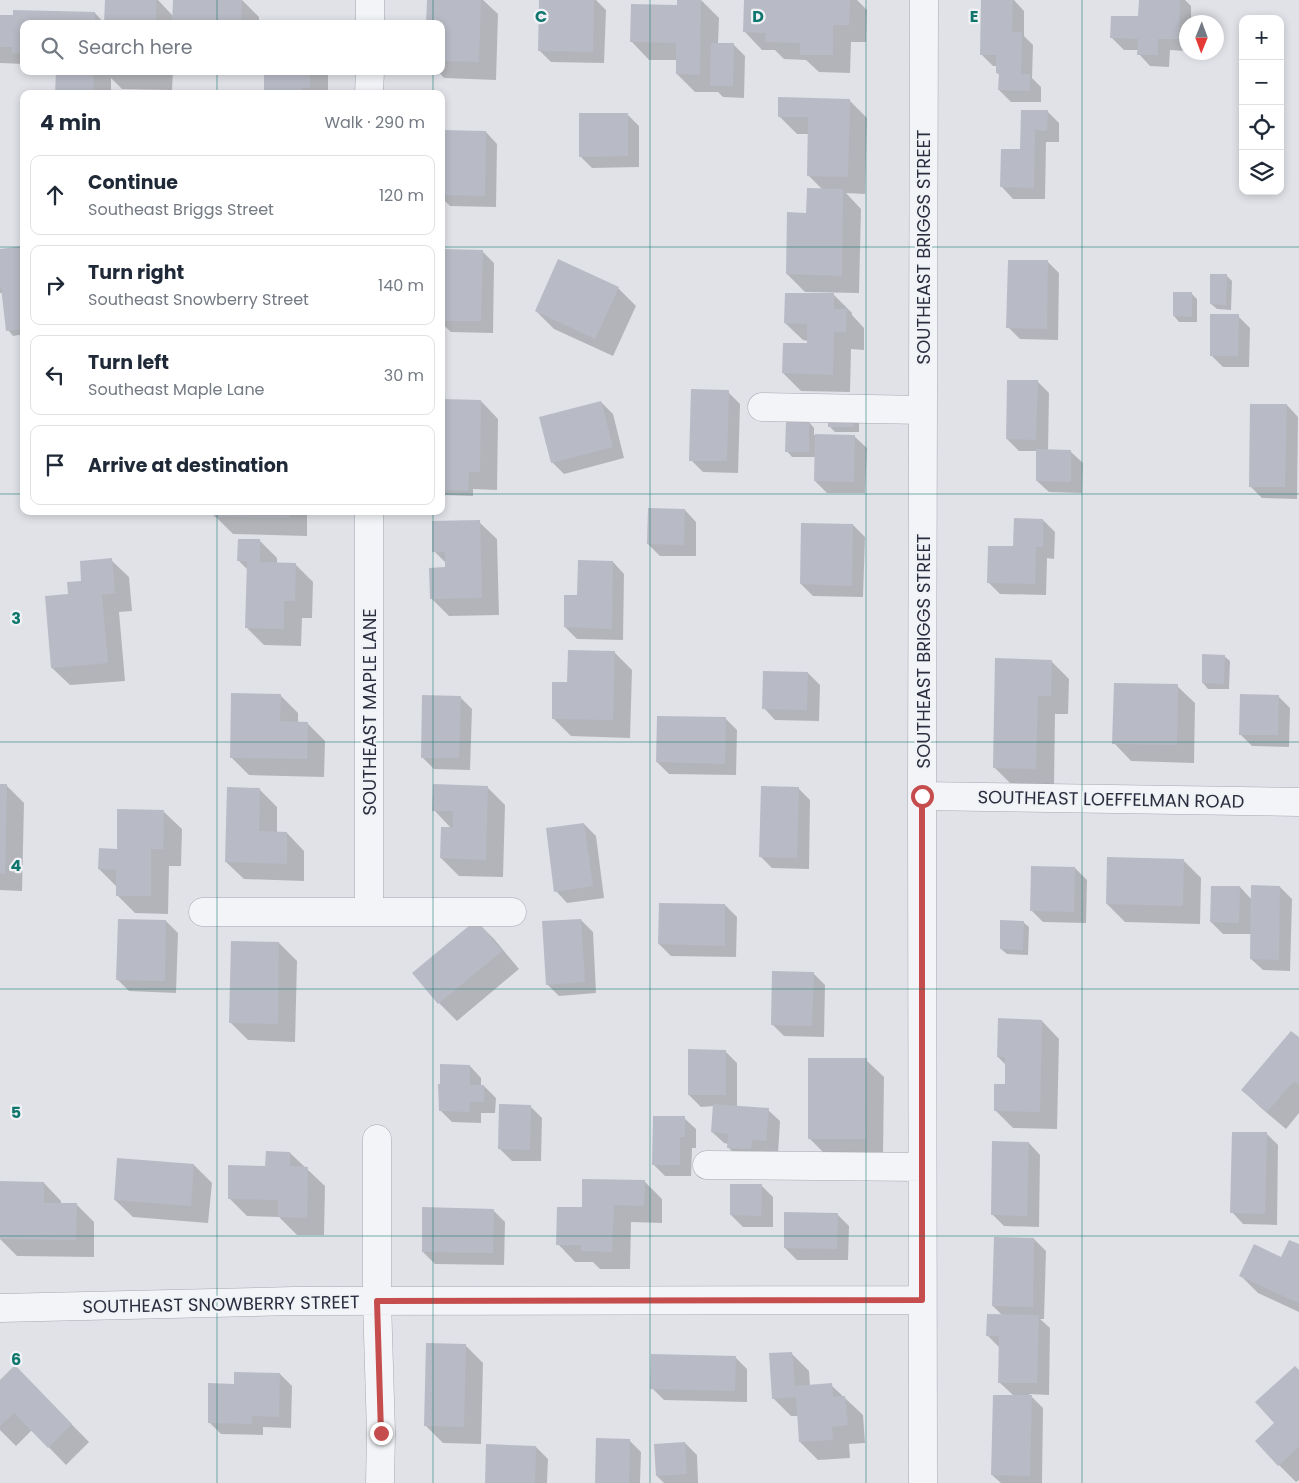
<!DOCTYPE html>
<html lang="en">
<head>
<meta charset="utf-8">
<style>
  :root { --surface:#fff; --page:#f6f6f7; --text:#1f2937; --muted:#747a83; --line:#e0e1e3 }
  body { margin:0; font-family:Poppins,sans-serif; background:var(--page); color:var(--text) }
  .controls { position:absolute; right:15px; top:15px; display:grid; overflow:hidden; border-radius:10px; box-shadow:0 2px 8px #0003 }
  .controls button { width:45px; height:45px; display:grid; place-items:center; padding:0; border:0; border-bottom:1px solid var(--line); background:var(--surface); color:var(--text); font:25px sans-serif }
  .compass { position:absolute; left:1179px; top:15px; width:45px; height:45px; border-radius:50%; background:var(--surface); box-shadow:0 2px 8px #0003; rotate:181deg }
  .stop { position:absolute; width:15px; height:15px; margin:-11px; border:4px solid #c64d4d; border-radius:50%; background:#fff }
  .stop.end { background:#c64d4d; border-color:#fff; box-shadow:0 1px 5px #0008 }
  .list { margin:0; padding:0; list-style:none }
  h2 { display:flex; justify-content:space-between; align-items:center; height:65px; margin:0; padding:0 20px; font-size:21px }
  h2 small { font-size:16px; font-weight:400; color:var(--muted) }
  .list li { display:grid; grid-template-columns:32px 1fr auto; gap:15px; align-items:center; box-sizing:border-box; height:80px; margin:0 10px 10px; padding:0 10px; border:1px solid var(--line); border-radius:10px }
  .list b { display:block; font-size:19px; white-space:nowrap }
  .list p { margin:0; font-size:16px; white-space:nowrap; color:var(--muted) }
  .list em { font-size:16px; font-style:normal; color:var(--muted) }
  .icon { flex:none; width:28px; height:28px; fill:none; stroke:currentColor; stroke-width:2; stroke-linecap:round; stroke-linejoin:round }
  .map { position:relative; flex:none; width:1299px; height:1483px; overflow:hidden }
  .search { position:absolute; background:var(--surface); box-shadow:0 2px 8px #0003; left:20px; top:20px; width:425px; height:55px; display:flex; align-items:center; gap:12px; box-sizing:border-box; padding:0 18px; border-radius:10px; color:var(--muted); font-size:19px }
  .panel { position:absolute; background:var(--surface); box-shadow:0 2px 8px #0003; left:20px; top:90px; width:425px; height:425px; border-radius:10px }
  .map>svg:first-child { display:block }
</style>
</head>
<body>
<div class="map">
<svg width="1299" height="1483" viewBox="0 0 1299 1483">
  <rect width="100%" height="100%" fill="#e0e2e8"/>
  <path fill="#0003" d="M106 0H158L173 16 174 0H242L259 17V24H106Z
    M428 0H483L498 14 496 80 444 78 438 71H441V24Z
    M540 0H596L606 10 604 63 551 62 539 50Z
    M679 0H701L719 18 718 44H733L745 56 744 98 723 97 718 92H695L677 74V60H649L632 42 678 6Z
    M745 0H857L867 10 866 42H851L850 73 819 72 806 60 784 59 775 50H762L745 32Z
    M982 0H1014L1024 11V36L1033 45 1032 78 1041 87V102H1011L999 90 1000 75 997 73V66H993L981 54Z
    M1140 0H1185L1191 6V22H1186V51L1170 50 1169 67 1150 66 1139 54V50H1124L1112 38 1140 18Z
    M95 13 105 24H24V64L0 63V16Z
    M57 71H173L172 90 122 89 111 78V94H56Z
    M265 71H328V94H265Z
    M849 100 867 118 865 194 846 193 861 209 859 293 805 292 787 274 808 214 823 190 808 175 809 134H797L779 116Z
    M1022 111 1048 112 1059 123V142H1046L1045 199H1013L1002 187 1021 150Z
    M627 114 639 126V167L592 168 580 156Z
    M441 131 486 132 497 144 496 207 450 206 441 197Z
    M24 248V334L13 336 8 330 3 293H0V250Z
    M441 250 482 251 494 263 493 333 451 332 441 323Z
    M1048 262 1059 273 1058 340 1020 339 1008 327Z
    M1226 275 1232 281 1231 310 1217 309 1211 304Z
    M618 288 636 306 613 356 554 329 536 311Z
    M1191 293 1197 299V322H1179L1174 316Z
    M834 295 852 313V315L864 328V350L851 349 850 392 801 391 783 373 808 345V341L803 340 785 323Z
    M1238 316 1250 328 1249 367H1223L1211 355Z
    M1037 381 1049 393 1048 451 1071 452 1083 463 1082 493 1049 492 1037 481V451H1019L1007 439Z
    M728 392 740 404 738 473 703 472 691 460Z
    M441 400 481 401 498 419 497 490 473 489V496L443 495 441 494Z
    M601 402 613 414 624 458 564 474 552 462Z
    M1287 405 1298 417 1297 499 1262 498 1250 486Z
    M859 421V432H835L829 426Z
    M809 422 814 428V435L855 437 867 448 865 493H827L815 481 816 457H792L787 451Z
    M685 510 696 522V556H660L648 544Z
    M216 511H307V536L233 534 215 516Z
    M1043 520 1055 532 1054 559 1047 558 1046 595 1000 594 988 582 1014 548Z
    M479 522 497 539 499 615 449 616 431 598 447 569V564L434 551Z
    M853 525 865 537 863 597 813 596 801 584Z
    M260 541 277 558V563L295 564 313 582 312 618H302L301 646 264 645 247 628 248 570 239 561Z
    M111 560 129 577 132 611 119 612 125 681 70 685 52 668 70 595 83 582Z
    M613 562 624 574 623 640 577 639 565 627 579 597Z
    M614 652 632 670 630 738 571 736 553 718 568 683Z
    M1224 656 1230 661 1229 689H1208L1203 683Z
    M1051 661 1069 679 1068 714H1055L1054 786 1012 785 994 767Z
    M808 673 820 685 819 721 775 720 764 708Z
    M1177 686 1195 703 1194 763 1131 761 1114 743Z
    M280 695 298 713V723H307L325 741 324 777 249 775 231 757Z
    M1278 696 1290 708 1289 747 1252 746 1240 734Z
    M460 697 472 709 470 770 434 769 422 757Z
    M726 719 737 730 736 775 669 774 657 762Z
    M0 785H6L24 803 22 891 0 890Z
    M487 787 505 805 503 877 459 876 441 858 451 828 434 810Z
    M798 788 810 800 809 869 772 868 760 856Z
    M259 789 277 807V833H287L304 851V881L244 879 226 862Z
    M164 812 182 829 181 866H169L168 914 135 913 117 895V887L99 869 118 850Z
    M584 824 596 836 604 898 567 903 556 891Z
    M1183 860 1201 878 1200 924 1125 922 1107 904Z
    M1075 868 1087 880 1086 923 1043 922 1031 910Z
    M1240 887 1252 900 1280 887 1292 899 1290 971 1263 970 1251 959V934H1223L1211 922Z
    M725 905 737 917 736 957 671 956 659 944Z
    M581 920 593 932 596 993 559 996 547 984Z
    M166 921 178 933 176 993 129 991 118 980Z
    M476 921 494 939 519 969 457 1021 439 1003Z
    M1023 922 1029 927 1028 955 1007 954 1001 949Z
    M279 943 297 961 295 1042 248 1040 230 1022Z
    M813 973 825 985 824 1037 784 1036 772 1024Z
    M1042 1021 1059 1039 1057 1129 1013 1128 995 1110 1006 1085V1065L998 1057Z
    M1299 1039V1113L1286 1129 1260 1107 1243 1090Z
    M725 1051 737 1063V1107L768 1110 780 1121 778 1153 764 1152 763 1161 740 1159 728 1147V1144L724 1143 712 1132 714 1106 701 1107 689 1095Z
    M866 1060 884 1077 883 1156H827L809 1138Z
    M470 1066 481 1078V1086H484L496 1098 495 1113H481V1123L452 1122 441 1111Z
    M530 1106 542 1118 541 1161H512L500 1149Z
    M684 1118 696 1129V1148H692L691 1176H665L653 1164Z
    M1267 1134 1278 1145 1277 1225 1243 1224 1232 1212Z
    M1029 1143 1040 1155 1039 1227 1004 1226 992 1214Z
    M290 1153 325 1186 324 1235H297L279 1217 247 1216 229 1198 266 1167Z
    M194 1165 212 1183 208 1223 133 1217 115 1200Z
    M644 1181 662 1199V1223L631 1222 630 1269H600L593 1262H575L558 1244 583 1209Z
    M0 1182 44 1183 61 1201V1204H76L94 1222V1257L17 1256 0 1239Z
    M761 1185 773 1197V1227H743L731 1215Z
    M493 1210 505 1222 504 1265 435 1264 423 1252Z
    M837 1214 849 1226 848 1260H797L785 1248Z
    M1034 1239 1046 1251 1044 1319H1040L1050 1328 1049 1395 1029 1394 1043 1408 1042 1483H1001L992 1475 1014 1396 999 1382V1347L988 1336 1003 1316 993 1306Z
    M1299 1245V1312L1258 1293 1241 1276 1282 1259Z
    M465 1345 483 1363 481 1444 443 1443 425 1425Z
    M791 1353 809 1371 810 1386 831 1385 863 1415 865 1443 849 1444 850 1458 818 1460 800 1442 798 1416H791L773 1398Z
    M735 1357 747 1369V1402L664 1400 652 1388Z
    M1299 1371V1480L1296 1482 1279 1465 1276 1423Z
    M280 1374 292 1386 291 1428 263 1427V1435L221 1434 209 1422 235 1385Z
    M0 1382 33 1385 89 1442 66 1465 32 1430 16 1446 0 1430Z
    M629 1440 641 1452 640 1483H596Z
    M685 1443 697 1455 698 1483H664L657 1476Z
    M536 1447 548 1459 547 1483H486Z"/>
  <path fill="#b8bbc5" d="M105 0H156V24H104Z
    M173 0H242L241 24H172Z
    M427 0H481L479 62 441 61V24H426Z
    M539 0H594L593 52 538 51Z
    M677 0H701L700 75 676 74V43L630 42 631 4 677 5Z
    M744 0H850L849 25H833V55H800V43L765 42 766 33 743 32Z
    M981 0H1013L1012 32H1022L1021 74H1030V91L998 90 999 73H996V55H980Z
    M1139 0H1180L1179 39H1158V55H1137L1138 39 1110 38 1111 16H1138Z
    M13 10 95 12V24H24V53H12V47H0V15H13Z
    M711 43H734L733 86H710Z
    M56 71H94L93 94H55Z
    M140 71H155V73H140Z
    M264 71H310V88H302L301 94H264Z
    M778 97 850 99 848 177 807 176 808 117H778Z
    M1021 110H1048L1047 131 1035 130 1034 188 1000 187 1001 149H1020Z
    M579 113H628V156L579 157Z
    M441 130 486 131 485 196 441 195Z
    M807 188 843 189 842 276 786 274 787 212 806 213Z
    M24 246V329L6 331 1 287H0V249Z
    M441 249 483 250 481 321H441Z
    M558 259 619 287 595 339 535 311Z
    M1008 260H1048L1047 329 1006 328Z
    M1210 274H1227L1226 305 1210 304Z
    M1173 292H1192V317L1173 316Z
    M785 293H834V309H847L846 332H834L833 375 782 373 783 343H807V324L784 323Z
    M1210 314H1239L1238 356H1210Z
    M1007 380H1038L1036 440 1006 439Z
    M691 389 729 390 727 461H689Z
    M441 399 481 400 480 472H469L468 491 441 490Z
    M601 401 613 447 551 463 539 417Z
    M1250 404H1287L1285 487H1249Z
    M828 413 854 414V427H828Z
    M786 421H809V452H785Z
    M815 434 855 435 854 482 814 481Z
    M1036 449 1071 450V482L1036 481Z
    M648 508 685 509 684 545 647 544Z
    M214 511H290L289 518 214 517Z
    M1014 518 1043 519V547H1036L1035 584 987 583 988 546H1013Z
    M480 520 482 598 430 599 429 568 445 567V552H432V521Z
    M801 523 853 524 852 586 800 584Z
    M238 539H260V562L296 563 295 601H284V629L245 628 247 561H237Z
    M112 558 115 593 102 595 108 663 51 668 45 596 68 594 67 582 81 581 80 561Z
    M578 560 613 561 612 629 564 627V595H577Z
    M568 650 615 651 613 720 552 719V682H567Z
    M1202 654 1225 655 1224 684 1202 683Z
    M995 658 1052 660 1051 696H1038L1036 769 993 768Z
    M763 671 808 672 807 710 762 709Z
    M1114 683 1178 684 1177 745 1112 744Z
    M231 693 281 694 280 721 308 722 307 759 230 758Z
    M1240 694 1279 695 1278 735H1239Z
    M422 695 461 696 459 758H421Z
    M657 716 726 717 725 764 656 762Z
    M0 784H7L5 874 0 873Z
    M433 784 488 786 486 860 440 858 441 827H453V811H432Z
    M761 786 799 787 797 858 759 857Z
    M227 787 260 788 259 831 287 832V864L225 862Z
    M117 809 164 810 163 849H151V896H116V870L98 869 99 848 117 849Z
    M584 823 593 886 554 892 546 828Z
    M1107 857 1184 859 1183 906 1106 904Z
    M1031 866 1075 867 1074 912 1030 911Z
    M1251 885 1280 886 1279 960 1250 959Z
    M1211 886H1240L1239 923 1210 922Z
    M659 903 725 904V946L658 944Z
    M118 919 166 920 165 981 116 980Z
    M581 919 585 982 546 985 542 921Z
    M476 920 502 951 438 1004 412 973Z
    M1000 920 1024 921 1023 950 1000 949Z
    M231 941 279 942 278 1024 229 1023Z
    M772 971 814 972 812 1026 771 1025Z
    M998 1018 1042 1020 1040 1112 994 1111V1084H1005V1057H997Z
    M1291 1031 1299 1037V1085L1294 1081 1267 1112 1241 1090Z
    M688 1049 726 1050V1095H688Z
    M808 1058H867L866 1139H808Z
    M440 1064 470 1065V1085H484V1102H470L469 1112 439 1111 438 1084H440Z
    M499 1104 531 1105 530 1150 498 1149Z
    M713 1104 769 1108 766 1141 752 1140 751 1149 727 1148 728 1134 711 1132Z
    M653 1116H685V1137H680V1165H652Z
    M1232 1132H1267L1265 1214 1230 1213Z
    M992 1141 1029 1142 1027 1216 991 1215Z
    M266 1151 290 1152V1166L308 1167 307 1218 278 1217V1200L228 1199V1165L265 1166Z
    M117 1158 194 1164 191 1206 114 1200Z
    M582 1179 645 1180 644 1206 614 1205 612 1252 581 1251V1245H556L557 1207H582Z
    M0 1181 44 1182V1203H77L76 1240 0 1239Z
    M730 1184H762L761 1216 730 1215Z
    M422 1207 494 1209 493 1253 422 1252Z
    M784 1212 838 1213 837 1249 784 1248Z
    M994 1237 1034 1238 1033 1307 992 1306Z
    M1289 1240 1299 1244V1303L1239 1276 1254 1244 1281 1257Z
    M987 1314 1039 1315 1037 1383H998L999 1336H986Z
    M426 1343 466 1344 464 1427 424 1426Z
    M792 1352 795 1386 832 1383 833 1397 845 1396 848 1425 832 1427 833 1440 799 1442 796 1397 772 1399 769 1353Z
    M651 1354 736 1356 735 1391 650 1389Z
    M15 1365 72 1424 48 1448 14 1413 0 1426V1380Z
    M1295 1366 1299 1370V1447L1278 1466 1255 1441 1274 1423 1255 1402Z
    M234 1372 280 1373 279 1417 252 1416V1424L208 1423V1383L234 1384Z
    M993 1395H1032L1030 1476 991 1475Z
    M596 1438 630 1439 629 1483H595Z
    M685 1442 687 1474 656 1476 654 1444Z
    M486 1444 536 1446 535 1483H485Z"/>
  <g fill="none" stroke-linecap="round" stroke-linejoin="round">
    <g stroke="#a6a8b2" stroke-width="29">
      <path id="minor" d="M370 24V0
        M369 94 370 71
        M762 407 923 410
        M922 796 1299 802
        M203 912H512
        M369 912V511
        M377 1139V1301L381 1433 380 1483
        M707 1165 922 1167
        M0 1308 293 1301 922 1300
        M923 1483 922 796 924 0"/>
    </g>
    <use href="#minor" stroke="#f3f4f7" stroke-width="28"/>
  </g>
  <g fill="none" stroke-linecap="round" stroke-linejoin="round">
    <path stroke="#c64d4d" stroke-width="6" d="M381 1433 377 1301 922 1300V796"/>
  </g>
  <path fill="none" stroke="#0f766e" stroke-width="1" stroke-opacity="0.55" d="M217 0V24M433 0V24M650 0V1483M866 0V1483M1082 0V1483M217 71V94M433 71V94M0 247H24M441 247H1299M0 494H24M441 494H1299M217 511V1483M433 511V1483M0 742H1299M0 989H1299M0 1236H1299"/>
  <g text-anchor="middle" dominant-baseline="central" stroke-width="4.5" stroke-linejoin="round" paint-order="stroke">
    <g font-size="18" fill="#2a2e3f" stroke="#f0f2f6">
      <text transform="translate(923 247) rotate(-90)">SOUTHEAST BRIGGS STREET</text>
      <text transform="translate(923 651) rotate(-90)">SOUTHEAST BRIGGS STREET</text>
      <text transform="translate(369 712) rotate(-90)">SOUTHEAST MAPLE LANE</text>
      <text transform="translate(1111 799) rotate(1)">SOUTHEAST LOEFFELMAN ROAD</text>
      <text transform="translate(221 1304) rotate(-1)">SOUTHEAST SNOWBERRY STREET</text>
    </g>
  </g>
  <g font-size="16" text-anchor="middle" font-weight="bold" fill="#0f766e" stroke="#f0f2f6" stroke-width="4.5" stroke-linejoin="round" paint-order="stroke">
    <text x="541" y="22">C</text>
    <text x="758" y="22">D</text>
    <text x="974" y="22">E</text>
    <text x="16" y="624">3</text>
    <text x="16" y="871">4</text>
    <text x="16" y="1118">5</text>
    <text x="16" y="1365">6</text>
  </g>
</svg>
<div class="controls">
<button>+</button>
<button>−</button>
<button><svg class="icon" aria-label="locate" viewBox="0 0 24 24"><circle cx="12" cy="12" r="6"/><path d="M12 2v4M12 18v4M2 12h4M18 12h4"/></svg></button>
<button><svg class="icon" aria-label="layers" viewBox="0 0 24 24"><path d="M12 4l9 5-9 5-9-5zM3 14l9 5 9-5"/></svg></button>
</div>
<svg class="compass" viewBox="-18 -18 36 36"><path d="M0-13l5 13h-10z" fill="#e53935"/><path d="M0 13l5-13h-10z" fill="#747a83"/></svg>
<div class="stop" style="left:922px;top:796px"></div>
<div class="stop end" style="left:381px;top:1433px"></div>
<div class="search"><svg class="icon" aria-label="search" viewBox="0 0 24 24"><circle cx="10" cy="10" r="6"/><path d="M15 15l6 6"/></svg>Search here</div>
<section class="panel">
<h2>4 min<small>Walk · 290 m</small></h2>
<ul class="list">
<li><svg class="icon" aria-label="ahead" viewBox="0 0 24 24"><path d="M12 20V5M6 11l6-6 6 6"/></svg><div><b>Continue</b><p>Southeast Briggs Street</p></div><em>120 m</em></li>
<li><svg class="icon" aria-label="right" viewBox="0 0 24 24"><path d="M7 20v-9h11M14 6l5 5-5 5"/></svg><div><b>Turn right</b><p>Southeast Snowberry Street</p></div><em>140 m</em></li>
<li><svg class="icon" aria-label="left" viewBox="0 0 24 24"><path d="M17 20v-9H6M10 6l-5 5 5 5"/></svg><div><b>Turn left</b><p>Southeast Maple Lane</p></div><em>30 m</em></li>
<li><svg class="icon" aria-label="arrive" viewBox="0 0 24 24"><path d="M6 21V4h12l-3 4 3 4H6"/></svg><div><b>Arrive at destination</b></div></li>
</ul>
</section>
</div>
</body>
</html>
